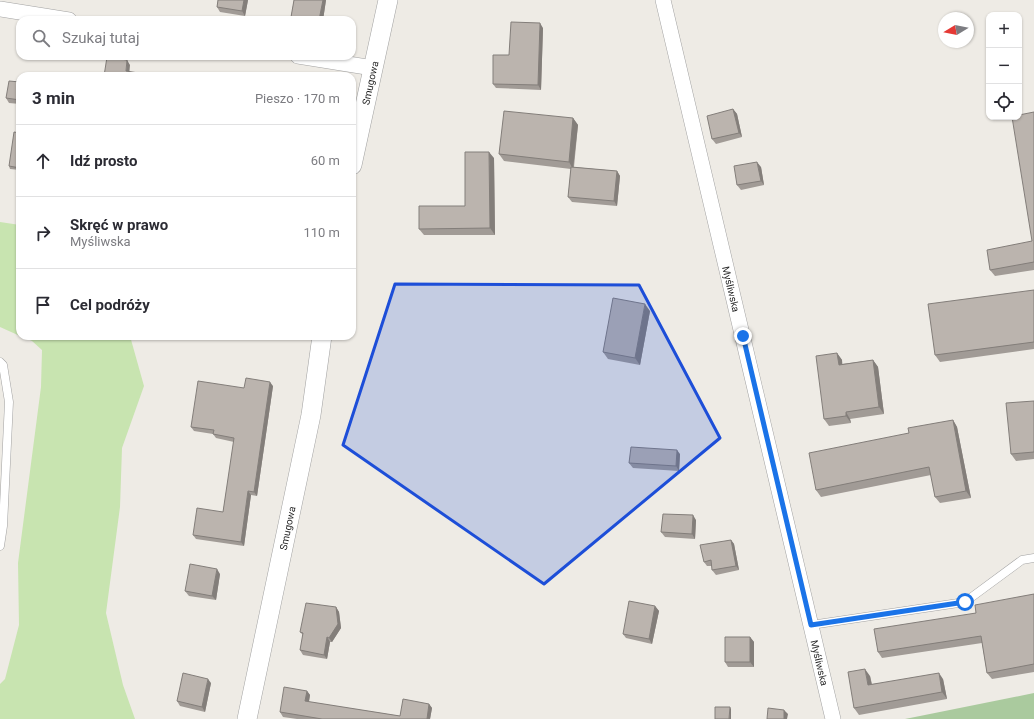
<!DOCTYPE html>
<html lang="pl">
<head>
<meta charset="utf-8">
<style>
  :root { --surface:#fff; --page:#f7f7f7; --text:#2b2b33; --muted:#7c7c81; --line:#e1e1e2 }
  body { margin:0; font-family:Roboto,sans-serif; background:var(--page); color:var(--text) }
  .controls { position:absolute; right:12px; top:12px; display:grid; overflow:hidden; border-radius:8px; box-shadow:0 1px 3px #0004 }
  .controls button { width:36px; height:36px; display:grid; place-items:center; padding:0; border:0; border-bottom:1px solid var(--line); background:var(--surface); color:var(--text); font:20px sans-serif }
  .compass { position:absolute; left:938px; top:12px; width:36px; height:36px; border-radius:50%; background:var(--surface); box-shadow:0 1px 3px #0004; rotate:260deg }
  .stop { position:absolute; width:12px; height:12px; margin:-9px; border:3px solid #1a73e8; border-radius:50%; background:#fff }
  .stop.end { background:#1a73e8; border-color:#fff; box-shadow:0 1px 4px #0008 }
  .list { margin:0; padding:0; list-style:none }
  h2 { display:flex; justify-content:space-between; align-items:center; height:52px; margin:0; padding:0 16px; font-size:17px }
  h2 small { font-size:13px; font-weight:400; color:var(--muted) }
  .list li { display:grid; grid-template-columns:26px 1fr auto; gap:12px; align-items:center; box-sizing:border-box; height:72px; padding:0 16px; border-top:1px solid var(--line) }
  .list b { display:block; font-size:15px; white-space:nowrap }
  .list p { margin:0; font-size:13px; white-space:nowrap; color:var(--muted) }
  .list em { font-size:13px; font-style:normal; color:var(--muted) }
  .icon { flex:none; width:22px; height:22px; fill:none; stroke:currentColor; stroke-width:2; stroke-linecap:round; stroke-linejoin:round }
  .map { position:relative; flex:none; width:1034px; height:719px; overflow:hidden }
  .search { position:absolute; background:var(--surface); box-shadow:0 1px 3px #0004; left:16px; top:16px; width:340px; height:44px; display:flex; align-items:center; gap:10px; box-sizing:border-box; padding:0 14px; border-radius:12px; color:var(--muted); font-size:15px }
  .panel { position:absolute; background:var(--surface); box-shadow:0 1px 3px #0004; left:16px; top:72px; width:340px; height:268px; border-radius:12px }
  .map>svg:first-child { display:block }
</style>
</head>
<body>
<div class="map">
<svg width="1034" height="719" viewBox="0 0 1034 719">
  <rect width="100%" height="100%" fill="#eeebe5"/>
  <path fill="#c8e4b0" d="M0 222 20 225V336L0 327Z
    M21 336H130L144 386 122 448 120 507 106 613 123 685 135 719H0V684L5 679 19 625 18 563 41 387 42 350 32 341Z"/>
  <path fill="#aaca9e" d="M1034 693V719H905Z"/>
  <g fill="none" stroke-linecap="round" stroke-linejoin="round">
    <g stroke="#a2a2a2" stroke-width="9">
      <path id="service" d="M0 362 3 365 9 402 3 526 0 546
        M811 625 965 602 1022 560 1034 558"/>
    </g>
    <g stroke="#a2a2a2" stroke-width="16">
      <g id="minor">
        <path id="s1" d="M663 0 833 719"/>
        <path d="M0 9 69 20"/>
        <path d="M298 56 373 68"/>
      </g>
    </g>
    <g stroke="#a2a2a2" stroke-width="20">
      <g id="tertiary">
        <path id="s2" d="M352 165 388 0"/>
        <path id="s3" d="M247 719 311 415 322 336"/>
      </g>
    </g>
    <use href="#service" stroke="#fff" stroke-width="8"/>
    <use href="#minor" stroke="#fff" stroke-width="15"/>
    <use href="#tertiary" stroke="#fff" stroke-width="19"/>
  </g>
  <path fill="#a19b96" d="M218 0H248L245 16 220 12 217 7Z
    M294 0H326L323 20H293L291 17Z
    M543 28 541 90 496 88 493 84 509 55Z
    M20 82V104L9 103 6 98Z
    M733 109 737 114 742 137 716 144 712 139Z
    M1034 112V270L995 276 990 270 1032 241Z
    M573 118 578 125 574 167 617 171 620 176 617 206 572 202 568 197 571 169 504 161 499 154Z
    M20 133V170L10 169 9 166Z
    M494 158 495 235H424L419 229 465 206Z
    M761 167 764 185 741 190 737 185Z
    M1034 290V349L940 362 935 355Z
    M650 311 640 365 608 359 603 352Z
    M837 353 842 360V364L873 360 878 367 884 414 850 419 851 423 829 426 824 419Z
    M273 386 257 496 251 495 244 546 196 539 193 535 223 512 234 442 216 438 213 434 194 431 191 427 244 388Z
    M1034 401V459L1016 461 1011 454Z
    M953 420 957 427 971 498 940 503 935 497 931 475 821 497 816 490 909 433Z
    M680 454 679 471 633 468 629 463Z
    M696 520 695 539 665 537 661 532Z
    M731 540 734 544 739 570 716 575 712 570V566H707L704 562Z
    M220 574 216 600 189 596 185 591Z
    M1034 594V672L992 679 987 673 982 643 882 658 878 652 976 613Z
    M655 606 659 611 652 644 626 638 623 634Z
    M336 607 339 612 341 628 332 642H330L327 659 303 655 300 650 303 635 300 632Z
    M750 637 754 642V667H728L725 662Z
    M870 676 872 684 943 679 947 699 859 715 854 708Z
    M211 683 205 712 180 706 177 701Z
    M307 691 310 695 309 702 400 716 429 704 432 708 430 719H297L283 717 280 712Z"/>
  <path fill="#837e7a" d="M244 0H248L245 16 242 11Z
    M323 0H326L323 20H319Z
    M540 23 543 28 541 90 538 85Z
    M127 60 130 65 129 76 126 71Z
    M733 109 737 114 742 137 739 133Z
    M573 118 578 125 573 169 569 162Z
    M489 152 494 158 495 235 490 228Z
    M757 162 761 167 764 185 761 181Z
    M617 171 620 176 617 206 614 201Z
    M645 304 650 311 640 365 635 358Z
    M837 353 842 360 843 371 839 365Z
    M873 360 878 367 884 414 879 407Z
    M270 382 273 386 257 496 254 492Z
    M846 412 850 419 851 423 846 416Z
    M953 420 957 427 971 498 966 491Z
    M677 450 680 454 679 471 676 466Z
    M248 491 251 495 244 546 241 542Z
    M693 515 696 520 695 539 692 534Z
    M731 540 734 544 739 570 736 566Z
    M217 569 220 574 216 600 212 596Z
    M655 606 659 611 652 644 649 639Z
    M336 607 339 612 341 628 332 642 329 638Z
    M327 637 330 642 327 659 324 655Z
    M750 637 754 642V667L750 662Z
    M865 669 870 676 873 692 868 685Z
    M939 673 943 679 947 699 942 692Z
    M208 679 211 683 205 712 202 707Z
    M307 691 310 695 308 706 305 701Z
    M429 704 432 708 430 719H427Z
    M730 707 731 709V719H729Z
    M784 710 788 714 787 719H784Z"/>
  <path fill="#bbb4ae" stroke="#837e7a" d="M218 0H244L242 11 217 7Z
    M294 0H323L319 20H308L291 17Z
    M511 22 540 23 538 85 493 84V55H509Z
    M107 57 127 60 126 71 157 76H104Z
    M167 73 182 75 181 76H167Z
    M9 81 20 82V100L6 98Z
    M733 109 739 133 712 139 707 116Z
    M504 111 573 118 569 162 499 154Z
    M1034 112V262L990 270 987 250 1032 241 1012 117H1019V115Z
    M14 132 20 133V168L9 166Z
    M465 152H489L490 228 419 229V206H465Z
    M757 162 761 181 737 185 734 166Z
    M571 167 617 171 614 201 568 197Z
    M1034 290V342L935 355 928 304Z
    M613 298 645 304 635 358 603 352Z
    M837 353 839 365 873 360 879 407 846 412V416L824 419 816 356Z
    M246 378 270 382 254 492 248 491 241 542 193 535 197 508 223 512 234 438 213 434 214 430 191 427 198 381 244 388Z
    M1034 401V452L1011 454 1006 403Z
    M953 420 966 491 935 497 929 467 816 490 809 453 909 433 908 428Z
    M631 447 677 450 676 466 629 463Z
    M663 514 693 515 692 534 661 532Z
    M731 540 736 566 712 570 711 560 704 562 700 545Z
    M190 564 217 569 212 596 185 591Z
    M1034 594V664L987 673 981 636 878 652 874 629 976 613 975 605Z
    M629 601 655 606 649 639 623 634Z
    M306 603 336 607 338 624 329 638 327 637 324 655 300 650 303 633 300 632Z
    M725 637H750V662H725Z
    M865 669 868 685 939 673 942 692 854 708 848 672Z
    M183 673 208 679 202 707 177 701Z
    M284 687 307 691 305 701 400 716 403 699 429 704 427 719H322L280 712Z
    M715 707H730L729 719H715Z
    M768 708 784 710V719H767Z"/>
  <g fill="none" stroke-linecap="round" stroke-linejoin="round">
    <path stroke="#1a73e8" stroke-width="5" d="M743 336 811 625 965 602"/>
  </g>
  <path fill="#1d4ed8" fill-opacity="0.2" stroke="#1d4ed8" stroke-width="3" stroke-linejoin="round" d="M395 284 639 285 720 438 544 584 343 445Z"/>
  <g text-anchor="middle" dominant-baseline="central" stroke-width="3" stroke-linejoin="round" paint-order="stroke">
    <g font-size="10" fill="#1e1e1e" stroke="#fff">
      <text stroke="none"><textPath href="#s2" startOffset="84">Smugowa</textPath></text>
      <text stroke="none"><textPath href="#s1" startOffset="297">Myśliwska</textPath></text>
      <text stroke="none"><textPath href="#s3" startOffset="195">Smugowa</textPath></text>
      <text stroke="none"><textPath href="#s1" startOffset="681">Myśliwska</textPath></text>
    </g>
  </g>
</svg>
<div class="controls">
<button>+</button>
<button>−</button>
<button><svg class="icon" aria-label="locate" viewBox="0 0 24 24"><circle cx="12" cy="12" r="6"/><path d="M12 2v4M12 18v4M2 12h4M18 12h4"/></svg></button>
</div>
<svg class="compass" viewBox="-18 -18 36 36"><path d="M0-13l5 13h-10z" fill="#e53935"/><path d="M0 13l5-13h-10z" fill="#7c7c81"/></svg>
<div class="stop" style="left:965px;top:602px"></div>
<div class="stop end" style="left:743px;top:336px"></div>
<div class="search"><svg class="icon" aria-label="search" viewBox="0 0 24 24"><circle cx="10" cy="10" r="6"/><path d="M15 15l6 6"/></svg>Szukaj tutaj</div>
<section class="panel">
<h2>3 min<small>Pieszo · 170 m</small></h2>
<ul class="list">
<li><svg class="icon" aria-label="ahead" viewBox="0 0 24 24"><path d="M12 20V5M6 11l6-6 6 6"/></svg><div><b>Idź prosto</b></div><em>60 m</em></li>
<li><svg class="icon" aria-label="right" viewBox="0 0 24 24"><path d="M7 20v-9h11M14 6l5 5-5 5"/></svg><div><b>Skręć w prawo</b><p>Myśliwska</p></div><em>110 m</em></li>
<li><svg class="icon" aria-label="arrive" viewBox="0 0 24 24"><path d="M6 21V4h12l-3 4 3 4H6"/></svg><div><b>Cel podróży</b></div></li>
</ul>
</section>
</div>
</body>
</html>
